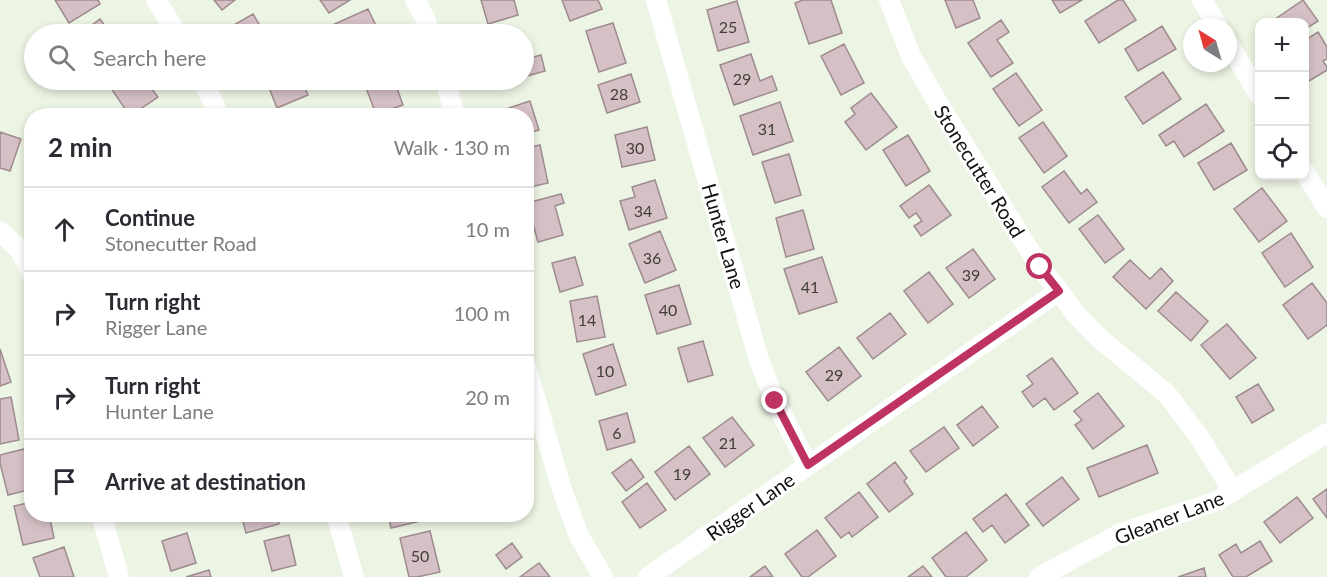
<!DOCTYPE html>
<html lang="en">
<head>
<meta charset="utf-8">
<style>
  :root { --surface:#fff; --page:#f2f2f3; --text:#2b2b33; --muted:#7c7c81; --line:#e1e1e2 }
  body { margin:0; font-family:Lato,sans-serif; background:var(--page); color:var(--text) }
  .controls { position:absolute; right:18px; top:18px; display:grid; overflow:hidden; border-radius:12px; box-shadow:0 3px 9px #0003 }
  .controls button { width:54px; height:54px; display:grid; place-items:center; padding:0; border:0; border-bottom:2px solid var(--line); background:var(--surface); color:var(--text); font:30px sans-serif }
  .compass { position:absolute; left:1183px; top:18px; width:54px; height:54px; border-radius:50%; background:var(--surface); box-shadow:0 3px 9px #0003; rotate:323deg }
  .stop { position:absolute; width:18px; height:18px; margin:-14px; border:4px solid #bf3264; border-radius:50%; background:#fff }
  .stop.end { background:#bf3264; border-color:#fff; box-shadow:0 2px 6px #0008 }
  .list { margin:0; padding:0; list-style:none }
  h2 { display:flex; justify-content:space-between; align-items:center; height:78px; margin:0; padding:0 24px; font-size:26px }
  h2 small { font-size:20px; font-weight:400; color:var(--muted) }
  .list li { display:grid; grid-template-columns:39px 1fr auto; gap:18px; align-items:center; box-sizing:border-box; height:84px; padding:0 24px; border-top:2px solid var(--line) }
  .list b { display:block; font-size:22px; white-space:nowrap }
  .list p { margin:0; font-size:20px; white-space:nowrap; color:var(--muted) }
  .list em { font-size:20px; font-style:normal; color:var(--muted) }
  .icon { flex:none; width:33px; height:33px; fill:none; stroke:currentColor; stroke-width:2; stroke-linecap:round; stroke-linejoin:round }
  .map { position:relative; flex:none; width:1327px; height:577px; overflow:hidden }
  .search { position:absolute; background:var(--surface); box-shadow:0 3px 9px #0003; left:24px; top:24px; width:510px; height:66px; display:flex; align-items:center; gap:15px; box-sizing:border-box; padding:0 21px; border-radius:33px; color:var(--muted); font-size:22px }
  .panel { position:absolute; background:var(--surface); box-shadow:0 3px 9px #0003; left:24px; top:108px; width:510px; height:414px; border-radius:24px }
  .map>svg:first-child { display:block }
</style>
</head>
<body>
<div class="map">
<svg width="1327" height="577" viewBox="0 0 1327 577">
  <rect width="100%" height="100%" fill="#ecf4e3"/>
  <path fill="#d5c1c5" stroke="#9e8b8f" stroke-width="1.5" d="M55 0H98L100 4 69 23Z
    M214 0H235L222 10Z
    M320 0H350L329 13Z
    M481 0H514L518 15 488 24Z
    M562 0H598L602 9 570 21Z
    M803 0H831L842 33 809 44 795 3Z
    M945 0H973L980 18 956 28Z
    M1052 0H1082L1060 13Z
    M1118 0H1123L1136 20 1099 43 1085 21Z
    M1303 0 1318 21 1304 30V22H1271Z
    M737 1 749 42 718 51 707 10Z
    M368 9 380 34H334L330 26Z
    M253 14 265 34H237L232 26Z
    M100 19 111 34H82L81 33Z
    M1001 20 1009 32 997 40 1013 63 991 77 968 43Z
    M613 23 626 63 599 72 586 31Z
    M1162 26 1176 49 1138 71 1125 49Z
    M1318 32 1327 47V59L1323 61 1327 67V70L1309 81 1304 75V41Z
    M844 44 864 83 841 95 821 56Z
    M524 50 526 59 541 55 545 71 524 77Z
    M751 54 760 81 772 76 777 90 734 105 720 65Z
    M1163 72 1181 99 1143 124 1125 97Z
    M1016 73 1042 110 1019 126 993 89Z
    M631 74 640 102 607 113 598 85Z
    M108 80H145L158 97 130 116 106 81Z
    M266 80H302L308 95 277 108Z
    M363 80H394L403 105 376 114Z
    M871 93 897 127 866 150 845 122 855 114 851 108Z
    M530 101 539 130 526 134V116H508L506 109Z
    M780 102 793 141 753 155 740 116Z
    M1206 104 1224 131 1184 157 1174 141 1166 146 1159 135Z
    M1043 122 1067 156 1044 173 1019 138Z
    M647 127 655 160 622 167 615 135Z
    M0 132 21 139 10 171 0 168Z
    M908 135 930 171 906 186 883 150Z
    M1231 143 1247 170 1214 190 1198 163Z
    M540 145 548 183 526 188V148Z
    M789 154 801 195 775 203 762 162Z
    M1064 171 1081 194 1087 189 1097 202 1069 223 1042 187Z
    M655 180 667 218 629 230 620 201 635 197 632 187Z
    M929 185 951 215 921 236 914 226 922 221 916 213 909 218 900 206Z
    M1262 188 1287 221 1259 242 1234 209Z
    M561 194 564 203 555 206 563 235 538 242 527 203Z
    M803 210 814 249 786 257 776 218Z
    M1098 215 1124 249 1105 263 1079 229Z
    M660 231 676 270 645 283 629 244Z
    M1291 233 1313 267 1285 287 1262 253Z
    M973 249 995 279 969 298 946 268Z
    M575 257 583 285 560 292 552 263Z
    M822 257 837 302 799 314 784 269Z
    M1130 260 1150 279 1161 268 1173 281 1146 309 1113 277Z
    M929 272 953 304 928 323 904 291Z
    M1312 283 1327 303V325L1308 339 1283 305Z
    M679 285 691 324 657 334 645 295Z
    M1176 292 1208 321 1191 341 1158 311Z
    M597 296 605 337 577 342 570 301Z
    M890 313 906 334 873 359 857 338Z
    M1227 324 1256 358 1230 379 1201 345Z
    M703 341 713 375 688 382 678 348Z
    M613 344 626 385 596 395 583 354Z
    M839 347 861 376 828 401 806 372Z
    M0 349 11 382 0 386Z
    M1052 358 1078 393 1054 410 1045 398 1033 407 1022 392 1033 384 1027 376Z
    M1258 384 1274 410 1252 423 1236 397Z
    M1098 393 1124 426 1093 449 1075 425 1082 420 1074 411Z
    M11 397 19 440 0 444V399Z
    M982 406 998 427 973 446 957 425Z
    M627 413 635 442 607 450 599 421Z
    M732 417 754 445 725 467 703 438Z
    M944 427 959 448 926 472 910 451Z
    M1147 445 1158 473 1099 497 1087 468Z
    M689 446 710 474 675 500 655 472Z
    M24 449 32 481V489L8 495 0 463V455Z
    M631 459 644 477 626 491 612 473Z
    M895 462 907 478 904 481 913 494 889 512 867 484Z
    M1062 477 1079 499 1043 526 1026 504Z
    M647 483 666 510 640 528 622 502Z
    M1327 489V518L1313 499Z
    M859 492 878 517 852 537 849 532 841 538 825 518Z
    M1006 494 1029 525 1005 543 992 525 983 532 973 519Z
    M1297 497 1313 518 1280 543 1264 522Z
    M32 502V514H49L54 538 23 545 14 506Z
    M241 514H277L279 524 246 533Z
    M388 514H420L421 521 391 528Z
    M817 530 836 556 808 577H802L785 554Z
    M430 531 440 572 417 577H409L400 538Z
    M966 532 987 560 966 577H946L932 558Z
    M187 533 196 563 171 571 162 541Z
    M289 535 296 565 272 571 264 541Z
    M1260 541 1272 561 1246 577H1233L1219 555 1236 544 1241 553Z
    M512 543 522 557 506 569 496 555Z
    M64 547 74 577H40L33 558Z
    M539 563 550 577H520Z
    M765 566 773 577H750Z
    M923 566 932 577H908Z
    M1204 568 1206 577H1178Z
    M209 570 211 577H186Z"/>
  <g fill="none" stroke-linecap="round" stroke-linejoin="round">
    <path stroke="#fff" stroke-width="20" d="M156 0 177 34
      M415 0 425 18 430 34
      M656 0 759 360 775 401 808 465
      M889 0 911 56 935 98 1040 267 1059 291 1075 313 1100 339 1167 394 1197 434 1233 491
      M1202 0 1218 27
      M1228 43 1260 96
      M203 80 219 116
      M445 80 455 116
      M1304 171 1327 208
      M0 231 19 249 32 273
      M526 366 562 490 579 536 603 577
      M101 514 119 577
      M336 514 354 577
      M648 577 1059 291
      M1039 577 1121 533 1217 501 1327 433"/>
  </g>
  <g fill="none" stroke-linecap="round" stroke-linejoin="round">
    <path stroke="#bf3264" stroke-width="8" d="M775 401 808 465 1059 291 1040 267"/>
  </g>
  <g text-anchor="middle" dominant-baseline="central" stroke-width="6" stroke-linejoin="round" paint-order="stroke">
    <g font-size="16" fill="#413e3b">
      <text x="728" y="26">25</text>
      <text x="742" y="78">29</text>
      <text x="619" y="93">28</text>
      <text x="767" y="128">31</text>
      <text x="635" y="147">30</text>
      <text x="643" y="210">34</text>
      <text x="652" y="257">36</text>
      <text x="971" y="274">39</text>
      <text x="810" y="286">41</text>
      <text x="668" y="309">40</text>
      <text x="587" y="319">14</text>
      <text x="605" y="370">10</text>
      <text x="834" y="374">29</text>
      <text x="617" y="432">6</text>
      <text x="728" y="442">21</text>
      <text x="682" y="473">19</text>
      <text x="420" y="555">50</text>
    </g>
    <g font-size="20" fill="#10130d" stroke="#fff">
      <text transform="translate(980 171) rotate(58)">Stonecutter Road</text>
      <text transform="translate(724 236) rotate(74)">Hunter Lane</text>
      <text transform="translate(750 506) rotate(-35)">Rigger Lane</text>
      <text transform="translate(1169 517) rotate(-21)">Gleaner Lane</text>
    </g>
  </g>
</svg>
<div class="controls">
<button>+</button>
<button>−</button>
<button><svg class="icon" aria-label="locate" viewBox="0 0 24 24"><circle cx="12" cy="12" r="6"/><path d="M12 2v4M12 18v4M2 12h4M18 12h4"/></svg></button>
</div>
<svg class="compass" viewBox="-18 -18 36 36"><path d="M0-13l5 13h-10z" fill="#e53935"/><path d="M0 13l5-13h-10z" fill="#7c7c81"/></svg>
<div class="stop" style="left:1040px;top:267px"></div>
<div class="stop end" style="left:775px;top:401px"></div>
<div class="search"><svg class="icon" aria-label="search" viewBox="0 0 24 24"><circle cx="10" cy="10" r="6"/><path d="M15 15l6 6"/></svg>Search here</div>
<section class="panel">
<h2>2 min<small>Walk · 130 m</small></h2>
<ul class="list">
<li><svg class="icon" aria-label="ahead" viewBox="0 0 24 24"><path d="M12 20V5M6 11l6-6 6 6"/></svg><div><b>Continue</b><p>Stonecutter Road</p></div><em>10 m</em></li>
<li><svg class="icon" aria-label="right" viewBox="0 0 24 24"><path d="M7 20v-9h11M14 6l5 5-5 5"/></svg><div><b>Turn right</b><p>Rigger Lane</p></div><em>100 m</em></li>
<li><svg class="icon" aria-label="right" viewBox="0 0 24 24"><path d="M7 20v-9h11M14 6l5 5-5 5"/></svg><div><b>Turn right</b><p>Hunter Lane</p></div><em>20 m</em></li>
<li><svg class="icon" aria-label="arrive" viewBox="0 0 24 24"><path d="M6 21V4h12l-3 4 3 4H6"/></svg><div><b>Arrive at destination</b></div></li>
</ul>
</section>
</div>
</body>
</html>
